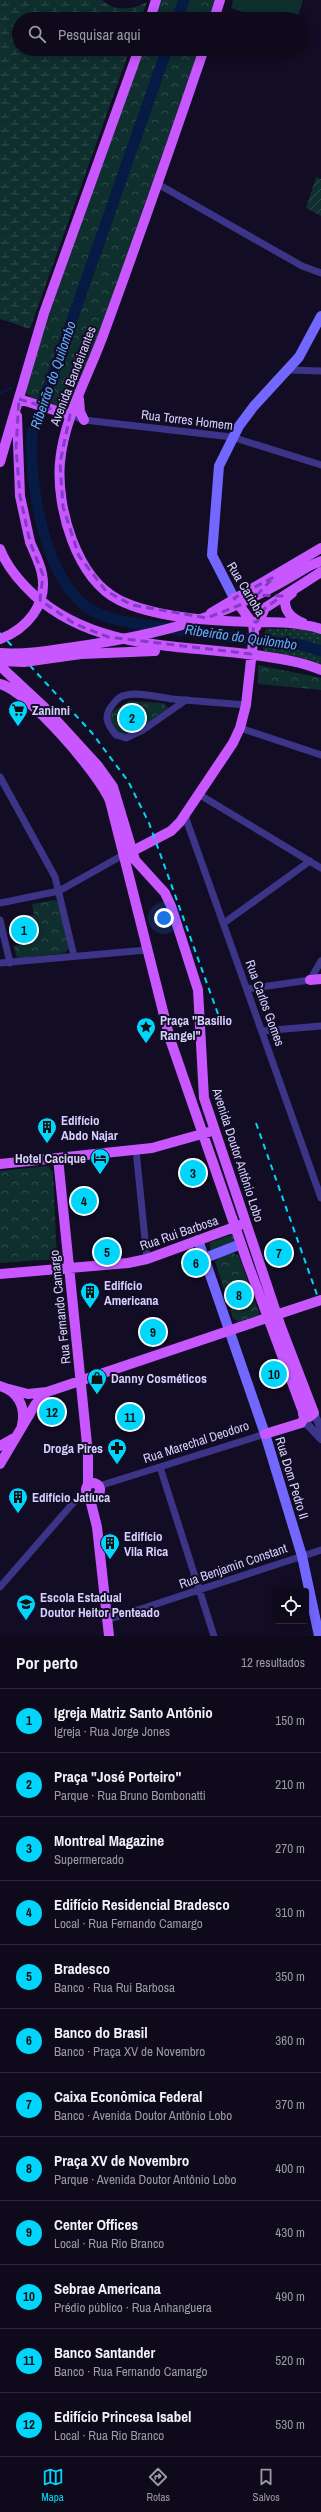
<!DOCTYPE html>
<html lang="pt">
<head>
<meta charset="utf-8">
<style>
  :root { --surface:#0e091b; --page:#1c1728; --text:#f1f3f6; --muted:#9b9aa3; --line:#2e2a3a; --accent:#00d6fb }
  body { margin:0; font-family:"Archivo Narrow",sans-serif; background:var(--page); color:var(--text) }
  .controls { position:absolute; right:12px; bottom:12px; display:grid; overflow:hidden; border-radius:4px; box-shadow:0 2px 10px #0003 }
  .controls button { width:36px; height:36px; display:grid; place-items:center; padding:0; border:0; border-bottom:1px solid var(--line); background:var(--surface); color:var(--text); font:20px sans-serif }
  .you { position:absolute; left:164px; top:918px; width:14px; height:14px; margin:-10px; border:3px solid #fff; border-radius:50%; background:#1a73e8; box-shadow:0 0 0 6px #1a73e833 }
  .badge { display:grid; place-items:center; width:26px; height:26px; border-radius:50%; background:var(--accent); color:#111; font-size:13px; font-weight:700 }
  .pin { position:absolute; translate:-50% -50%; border:2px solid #fff; box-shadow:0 1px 4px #0006 }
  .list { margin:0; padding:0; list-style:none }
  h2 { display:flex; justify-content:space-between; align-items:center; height:52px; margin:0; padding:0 16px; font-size:17px }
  h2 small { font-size:13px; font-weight:400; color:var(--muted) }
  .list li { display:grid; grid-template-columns:26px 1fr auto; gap:12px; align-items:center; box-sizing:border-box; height:64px; padding:0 16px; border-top:1px solid var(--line) }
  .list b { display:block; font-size:15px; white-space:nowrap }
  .list p { margin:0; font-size:13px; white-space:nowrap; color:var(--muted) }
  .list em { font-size:13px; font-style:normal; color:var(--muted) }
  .icon { flex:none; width:22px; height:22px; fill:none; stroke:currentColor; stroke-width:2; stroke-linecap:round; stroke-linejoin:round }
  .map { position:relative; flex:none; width:321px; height:1636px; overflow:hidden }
  .search { position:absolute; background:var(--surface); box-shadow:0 2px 10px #0003; left:12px; right:12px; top:12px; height:44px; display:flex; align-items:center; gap:10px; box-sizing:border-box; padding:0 14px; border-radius:22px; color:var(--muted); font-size:15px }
  .sheet { height:820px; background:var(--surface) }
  nav { display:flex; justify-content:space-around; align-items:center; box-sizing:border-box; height:56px; border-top:1px solid var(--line); background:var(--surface); font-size:11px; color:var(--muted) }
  nav a { display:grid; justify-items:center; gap:2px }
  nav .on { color:var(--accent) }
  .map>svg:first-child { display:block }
</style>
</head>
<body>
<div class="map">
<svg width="321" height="1636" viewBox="0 0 321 1636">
  <defs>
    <pattern id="grass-dots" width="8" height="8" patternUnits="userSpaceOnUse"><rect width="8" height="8" fill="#0f2f2f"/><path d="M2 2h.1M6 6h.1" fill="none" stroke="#314c4e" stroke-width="1.8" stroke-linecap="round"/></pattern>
    <pattern id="forest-crowns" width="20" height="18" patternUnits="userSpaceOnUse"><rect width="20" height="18" fill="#0f2f2f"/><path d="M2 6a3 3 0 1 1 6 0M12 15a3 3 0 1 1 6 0" fill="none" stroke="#314c4e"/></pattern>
    <pattern id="wetland-marsh" width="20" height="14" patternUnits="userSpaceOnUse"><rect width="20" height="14" fill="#0f2f2f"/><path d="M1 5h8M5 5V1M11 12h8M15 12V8" fill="none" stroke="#314c4e"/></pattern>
    <pattern id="garden-furrows" width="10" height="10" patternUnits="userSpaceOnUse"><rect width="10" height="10" fill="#0f2f2f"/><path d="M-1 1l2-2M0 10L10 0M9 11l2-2" fill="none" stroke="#314c4e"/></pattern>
  </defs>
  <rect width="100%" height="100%" fill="#120c24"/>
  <path fill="url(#grass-dots)" d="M267 629H303L321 633V664L300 657 264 651 260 639Z"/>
  <path fill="url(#forest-crowns)" d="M160 0H216L209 19H154Z
    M143 49H199L99 334 68 409 29 396 25 392 48 314Z
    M258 665 321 678V690L258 684Z
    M129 701 163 703 168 708 131 735 119 734 109 720 110 713Z
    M55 900 58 902 69 948 65 953 18 958 16 956 14 946 19 945 18 940 32 937 31 932 37 931 35 919 29 920 28 916 34 915 32 904Z
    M48 1166 53 1172 57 1259 0 1263V1171Z
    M234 1234 236 1242 210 1251V1242Z
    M233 1253 239 1256 260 1316 240 1322 233 1319 231 1312 215 1261 224 1255Z"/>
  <path fill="url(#wetland-marsh)" d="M0 0H102C115 12 131 10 147 2L141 19H19V49H130L30 329 0 319Z"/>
  <path fill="url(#garden-furrows)" d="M316 177 321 179V216L306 208Z"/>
  <path fill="#0f2f2f" d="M233 0H303L297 19H263L231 8Z"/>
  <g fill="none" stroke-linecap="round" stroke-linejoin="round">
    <path stroke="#061a44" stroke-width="2" d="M0 393 11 388"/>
    <path stroke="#061a44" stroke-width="11" d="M177 19 184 0
      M167 49 32 434C29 483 44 580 90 609 111 622 141 624 166 628 211 635 256 640 301 645L321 651"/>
    <path stroke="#3b3487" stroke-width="7" d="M156 183 302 266 321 273
      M289 370 321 371
      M70 415 84 420 232 437 321 465
      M186 700 143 730 126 738 116 735C106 723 103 715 114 703 117 699 120 696 126 695 140 692 158 697 172 699 197 701 221 703 246 705
      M240 728 321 755
      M0 777 55 877 74 956
      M200 795 321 868
      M185 816 321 1198
      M0 903 59 891 123 855
      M0 920 10 963
      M224 923 310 861
      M0 963 147 950
      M247 989 310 980 321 961
      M262 1031 321 1026
      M136 1150 147 1259
      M160 1467 214 1636
      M99 1486 265 1434
      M0 1587 74 1502 87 1494
      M107 1620 321 1550"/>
    <path stroke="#3b3487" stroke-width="8" d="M314 1413 321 1429
      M301 1423 308 1425 321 1439"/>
    <path stroke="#7267ff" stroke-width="10" d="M234 598 212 555 219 466 239 426 254 406 299 357 321 316
      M198 1240 265 1434 302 1556 319 1636
      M205 1258 241 1244"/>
    <path stroke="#c857ff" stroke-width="10" d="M150 19 156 0
      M214 19 220 0
      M204 49C172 143 139 237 105 330 90 373 64 417 60 462 56 507 76 578 119 600 155 618 213 621 253 622 275 622 300 622 321 629
      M19 399 70 415
      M79 399 80 412 84 420
      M17 416 20 496 30 542
      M0 462 44 313 139 49
      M0 549C7 567 20 582 34 595 97 652 183 644 262 656 282 659 302 662 321 670
      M309 566 321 561
      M292 593 285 599C284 611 292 619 303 623
      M211 613 321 548
      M256 627 265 608 321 572
      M0 666 44 707 98 766 113 787 135 860 165 893 171 906 198 990 204 1098 281 1327 314 1413 309 1417 303 1414
      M0 684C27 690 100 775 110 801L170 1039 248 1264 305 1417 301 1423 265 1434
      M127 854 171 831 180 822 233 743 240 728 246 705 254 633 253 624 234 598
      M310 980 321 979
      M58 1158 88 1454V1485
      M0 1164 152 1148 209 1132
      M0 1274 128 1263 147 1259 240 1225
      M0 1386C18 1391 26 1407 22 1425
      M9 1389 28 1394 47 1392 240 1327
      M0 1446 14 1438
      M0 1464 35 1405 47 1392
      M86 1490a7 7 0 1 1 14 0a7 7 0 1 1-14 0Z
      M89 1495 97 1527 109 1636"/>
    <path stroke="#00d6fb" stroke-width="2" stroke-dasharray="6 5" stroke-linecap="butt" d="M0 633 92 733 128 781 149 823 218 1014
      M256 1123 321 1306"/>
    <path stroke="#c857ff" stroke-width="10" d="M0 639C27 629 48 604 42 574 40 563 34 552 30 542
      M0 653C30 655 59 649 88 645 177 631 232 614 309 566
      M0 661 24 662 81 654 155 651
      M240 1327 321 1300"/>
  </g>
  <path fill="none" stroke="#843cc5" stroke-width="3" stroke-dasharray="8 5" stroke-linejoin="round" d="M19 399 70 415 60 463 63 507 79 556 106 591 132 605 207 618 240 605 234 598 274 577 257 595 282 596 265 608 257 622H254L251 654 108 637 75 624 40 600 43 575 30 542 20 496 16 448Z"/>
  <defs>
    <g id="supermarket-pin" transform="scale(1)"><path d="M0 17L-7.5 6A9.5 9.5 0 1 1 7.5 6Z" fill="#00d6fb" stroke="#120c24"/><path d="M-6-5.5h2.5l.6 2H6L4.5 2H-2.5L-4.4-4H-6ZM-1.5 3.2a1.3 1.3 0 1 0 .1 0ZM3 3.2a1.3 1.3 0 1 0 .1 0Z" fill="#111"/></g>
    <g id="sight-pin" transform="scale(1)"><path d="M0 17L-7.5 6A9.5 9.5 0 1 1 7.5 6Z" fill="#00d6fb" stroke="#120c24"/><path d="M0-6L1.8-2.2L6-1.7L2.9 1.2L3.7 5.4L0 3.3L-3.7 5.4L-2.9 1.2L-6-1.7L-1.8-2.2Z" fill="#111"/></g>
    <g id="building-pin" transform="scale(1)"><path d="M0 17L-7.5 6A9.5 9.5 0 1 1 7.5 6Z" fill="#00d6fb" stroke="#120c24"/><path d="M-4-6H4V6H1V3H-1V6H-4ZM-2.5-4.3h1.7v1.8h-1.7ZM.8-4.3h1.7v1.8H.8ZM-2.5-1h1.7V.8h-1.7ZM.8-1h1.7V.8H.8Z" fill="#111"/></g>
    <g id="hotel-pin" transform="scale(1)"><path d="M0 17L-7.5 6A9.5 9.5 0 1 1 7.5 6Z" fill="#00d6fb" stroke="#120c24"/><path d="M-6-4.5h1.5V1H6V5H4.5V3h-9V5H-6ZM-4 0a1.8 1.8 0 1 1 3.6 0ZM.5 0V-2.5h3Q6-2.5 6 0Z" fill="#111"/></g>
    <g id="shop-pin" transform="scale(1)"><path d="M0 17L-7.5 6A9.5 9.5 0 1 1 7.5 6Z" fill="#00d6fb" stroke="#120c24"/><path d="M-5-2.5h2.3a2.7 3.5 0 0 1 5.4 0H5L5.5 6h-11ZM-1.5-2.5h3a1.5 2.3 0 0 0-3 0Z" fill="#111"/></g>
    <g id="pharmacy-pin" transform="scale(1)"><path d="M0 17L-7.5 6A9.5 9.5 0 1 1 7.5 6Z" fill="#00d6fb" stroke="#120c24"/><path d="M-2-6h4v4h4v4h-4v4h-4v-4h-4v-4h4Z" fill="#111"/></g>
    <g id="school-pin" transform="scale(1)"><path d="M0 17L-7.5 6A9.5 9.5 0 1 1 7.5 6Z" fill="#00d6fb" stroke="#120c24"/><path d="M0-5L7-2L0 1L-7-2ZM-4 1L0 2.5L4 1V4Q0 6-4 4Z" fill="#111"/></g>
  </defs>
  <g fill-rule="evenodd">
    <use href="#supermarket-pin" x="18" y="710"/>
    <use href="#sight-pin" x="146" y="1027"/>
    <use href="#building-pin" x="47" y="1127"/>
    <use href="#hotel-pin" x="100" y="1158"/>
    <use href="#building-pin" x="90" y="1292"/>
    <use href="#shop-pin" x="97" y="1378"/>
    <use href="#pharmacy-pin" x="117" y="1448"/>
    <use href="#building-pin" x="18" y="1497"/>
    <use href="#building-pin" x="110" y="1543"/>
    <use href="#school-pin" x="26" y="1604"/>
  </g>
  <g text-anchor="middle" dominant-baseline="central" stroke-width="4" stroke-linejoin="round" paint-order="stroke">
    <g font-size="13" fill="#d7d0ff" stroke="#120c24">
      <text transform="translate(73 376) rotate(-69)">Avenida Bandeirantes</text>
      <text transform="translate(187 420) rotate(7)">Rua Torres Homem</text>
      <text transform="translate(246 589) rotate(59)">Rua Carioba</text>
      <text transform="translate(265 1003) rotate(70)">Rua Carlos Gomes</text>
      <text transform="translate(238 1155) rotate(72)">Avenida Doutor Antônio Lobo</text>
      <text transform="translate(179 1233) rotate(-19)">Rua Rui Barbosa</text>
      <text transform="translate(60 1307) rotate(-96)">Rua Fernando Camargo</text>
      <text transform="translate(196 1442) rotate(-18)">Rua Marechal Deodoro</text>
      <text transform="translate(292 1478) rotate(73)">Rua Dom Pedro II</text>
      <text transform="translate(233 1566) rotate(-19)">Rua Benjamin Constant</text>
    </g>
    <g font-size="13" font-weight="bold" fill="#d7d0ff" stroke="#120c24" text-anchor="start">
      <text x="32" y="710">Zaninni</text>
      <text x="160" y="1020">Praça "Basílio<tspan x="160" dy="15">Rangel"</tspan></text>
      <text x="61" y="1120">Edifício<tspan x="61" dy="15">Abdo Najar</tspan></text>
      <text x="86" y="1158" text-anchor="end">Hotel Cacique</text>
      <text x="104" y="1285">Edifício<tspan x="104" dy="15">Americana</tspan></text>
      <text x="111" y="1378">Danny Cosméticos</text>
      <text x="103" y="1448" text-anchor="end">Droga Pires</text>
      <text x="32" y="1497">Edifício Jatíuca</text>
      <text x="124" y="1536">Edifício<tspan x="124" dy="15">Vila Rica</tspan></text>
      <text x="40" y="1597">Escola Estadual<tspan x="40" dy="15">Doutor Heitor Penteado</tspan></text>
    </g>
    <g font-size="14" font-style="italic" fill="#5eadff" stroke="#120c24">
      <text transform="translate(53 375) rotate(-71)">Ribeirão do Quilombo</text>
      <text transform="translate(241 637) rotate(8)">Ribeirão do Quilombo</text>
    </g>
  </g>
</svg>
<div class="controls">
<button><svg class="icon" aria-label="locate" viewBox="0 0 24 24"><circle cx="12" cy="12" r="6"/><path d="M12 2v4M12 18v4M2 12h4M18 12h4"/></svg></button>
</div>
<div class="you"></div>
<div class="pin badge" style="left:24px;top:930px">1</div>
<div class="pin badge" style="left:132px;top:718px">2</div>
<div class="pin badge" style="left:193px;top:1173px">3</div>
<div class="pin badge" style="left:84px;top:1201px">4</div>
<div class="pin badge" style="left:107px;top:1252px">5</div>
<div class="pin badge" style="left:196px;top:1263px">6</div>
<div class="pin badge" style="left:279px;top:1253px">7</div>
<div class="pin badge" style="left:239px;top:1295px">8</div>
<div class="pin badge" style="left:153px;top:1332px">9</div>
<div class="pin badge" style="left:274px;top:1374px">10</div>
<div class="pin badge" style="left:130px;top:1417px">11</div>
<div class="pin badge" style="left:52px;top:1412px">12</div>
<div class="search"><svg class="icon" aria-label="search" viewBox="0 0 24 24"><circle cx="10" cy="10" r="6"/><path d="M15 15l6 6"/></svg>Pesquisar aqui</div>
</div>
<section class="sheet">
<h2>Por perto<small>12 resultados</small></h2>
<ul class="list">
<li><span class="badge">1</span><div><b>Igreja Matriz Santo Antônio</b><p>Igreja · Rua Jorge Jones</p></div><em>150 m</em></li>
<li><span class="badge">2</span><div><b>Praça &quot;José Porteiro&quot;</b><p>Parque · Rua Bruno Bombonatti</p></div><em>210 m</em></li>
<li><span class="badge">3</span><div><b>Montreal Magazine</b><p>Supermercado</p></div><em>270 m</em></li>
<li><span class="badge">4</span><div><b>Edifício Residencial Bradesco</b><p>Local · Rua Fernando Camargo</p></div><em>310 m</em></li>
<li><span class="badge">5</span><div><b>Bradesco</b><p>Banco · Rua Rui Barbosa</p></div><em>350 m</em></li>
<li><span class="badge">6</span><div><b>Banco do Brasil</b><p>Banco · Praça XV de Novembro</p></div><em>360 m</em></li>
<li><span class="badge">7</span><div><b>Caixa Econômica Federal</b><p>Banco · Avenida Doutor Antônio Lobo</p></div><em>370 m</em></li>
<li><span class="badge">8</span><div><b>Praça XV de Novembro</b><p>Parque · Avenida Doutor Antônio Lobo</p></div><em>400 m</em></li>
<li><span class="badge">9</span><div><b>Center Offices</b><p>Local · Rua Rio Branco</p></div><em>430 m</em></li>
<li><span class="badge">10</span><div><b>Sebrae Americana</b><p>Prédio público · Rua Anhanguera</p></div><em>490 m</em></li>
<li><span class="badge">11</span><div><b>Banco Santander</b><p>Banco · Rua Fernando Camargo</p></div><em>520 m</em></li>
<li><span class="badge">12</span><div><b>Edifício Princesa Isabel</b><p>Local · Rua Rio Branco</p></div><em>530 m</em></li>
</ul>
</section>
<nav>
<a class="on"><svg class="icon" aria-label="map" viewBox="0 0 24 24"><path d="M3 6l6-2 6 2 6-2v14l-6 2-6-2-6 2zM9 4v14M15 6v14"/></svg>Mapa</a>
<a><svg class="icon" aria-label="directions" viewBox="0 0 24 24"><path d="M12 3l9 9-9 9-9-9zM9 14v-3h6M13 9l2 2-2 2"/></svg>Rotas</a>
<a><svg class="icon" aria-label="saved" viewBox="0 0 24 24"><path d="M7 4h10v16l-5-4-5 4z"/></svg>Salvos</a>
</nav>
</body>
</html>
